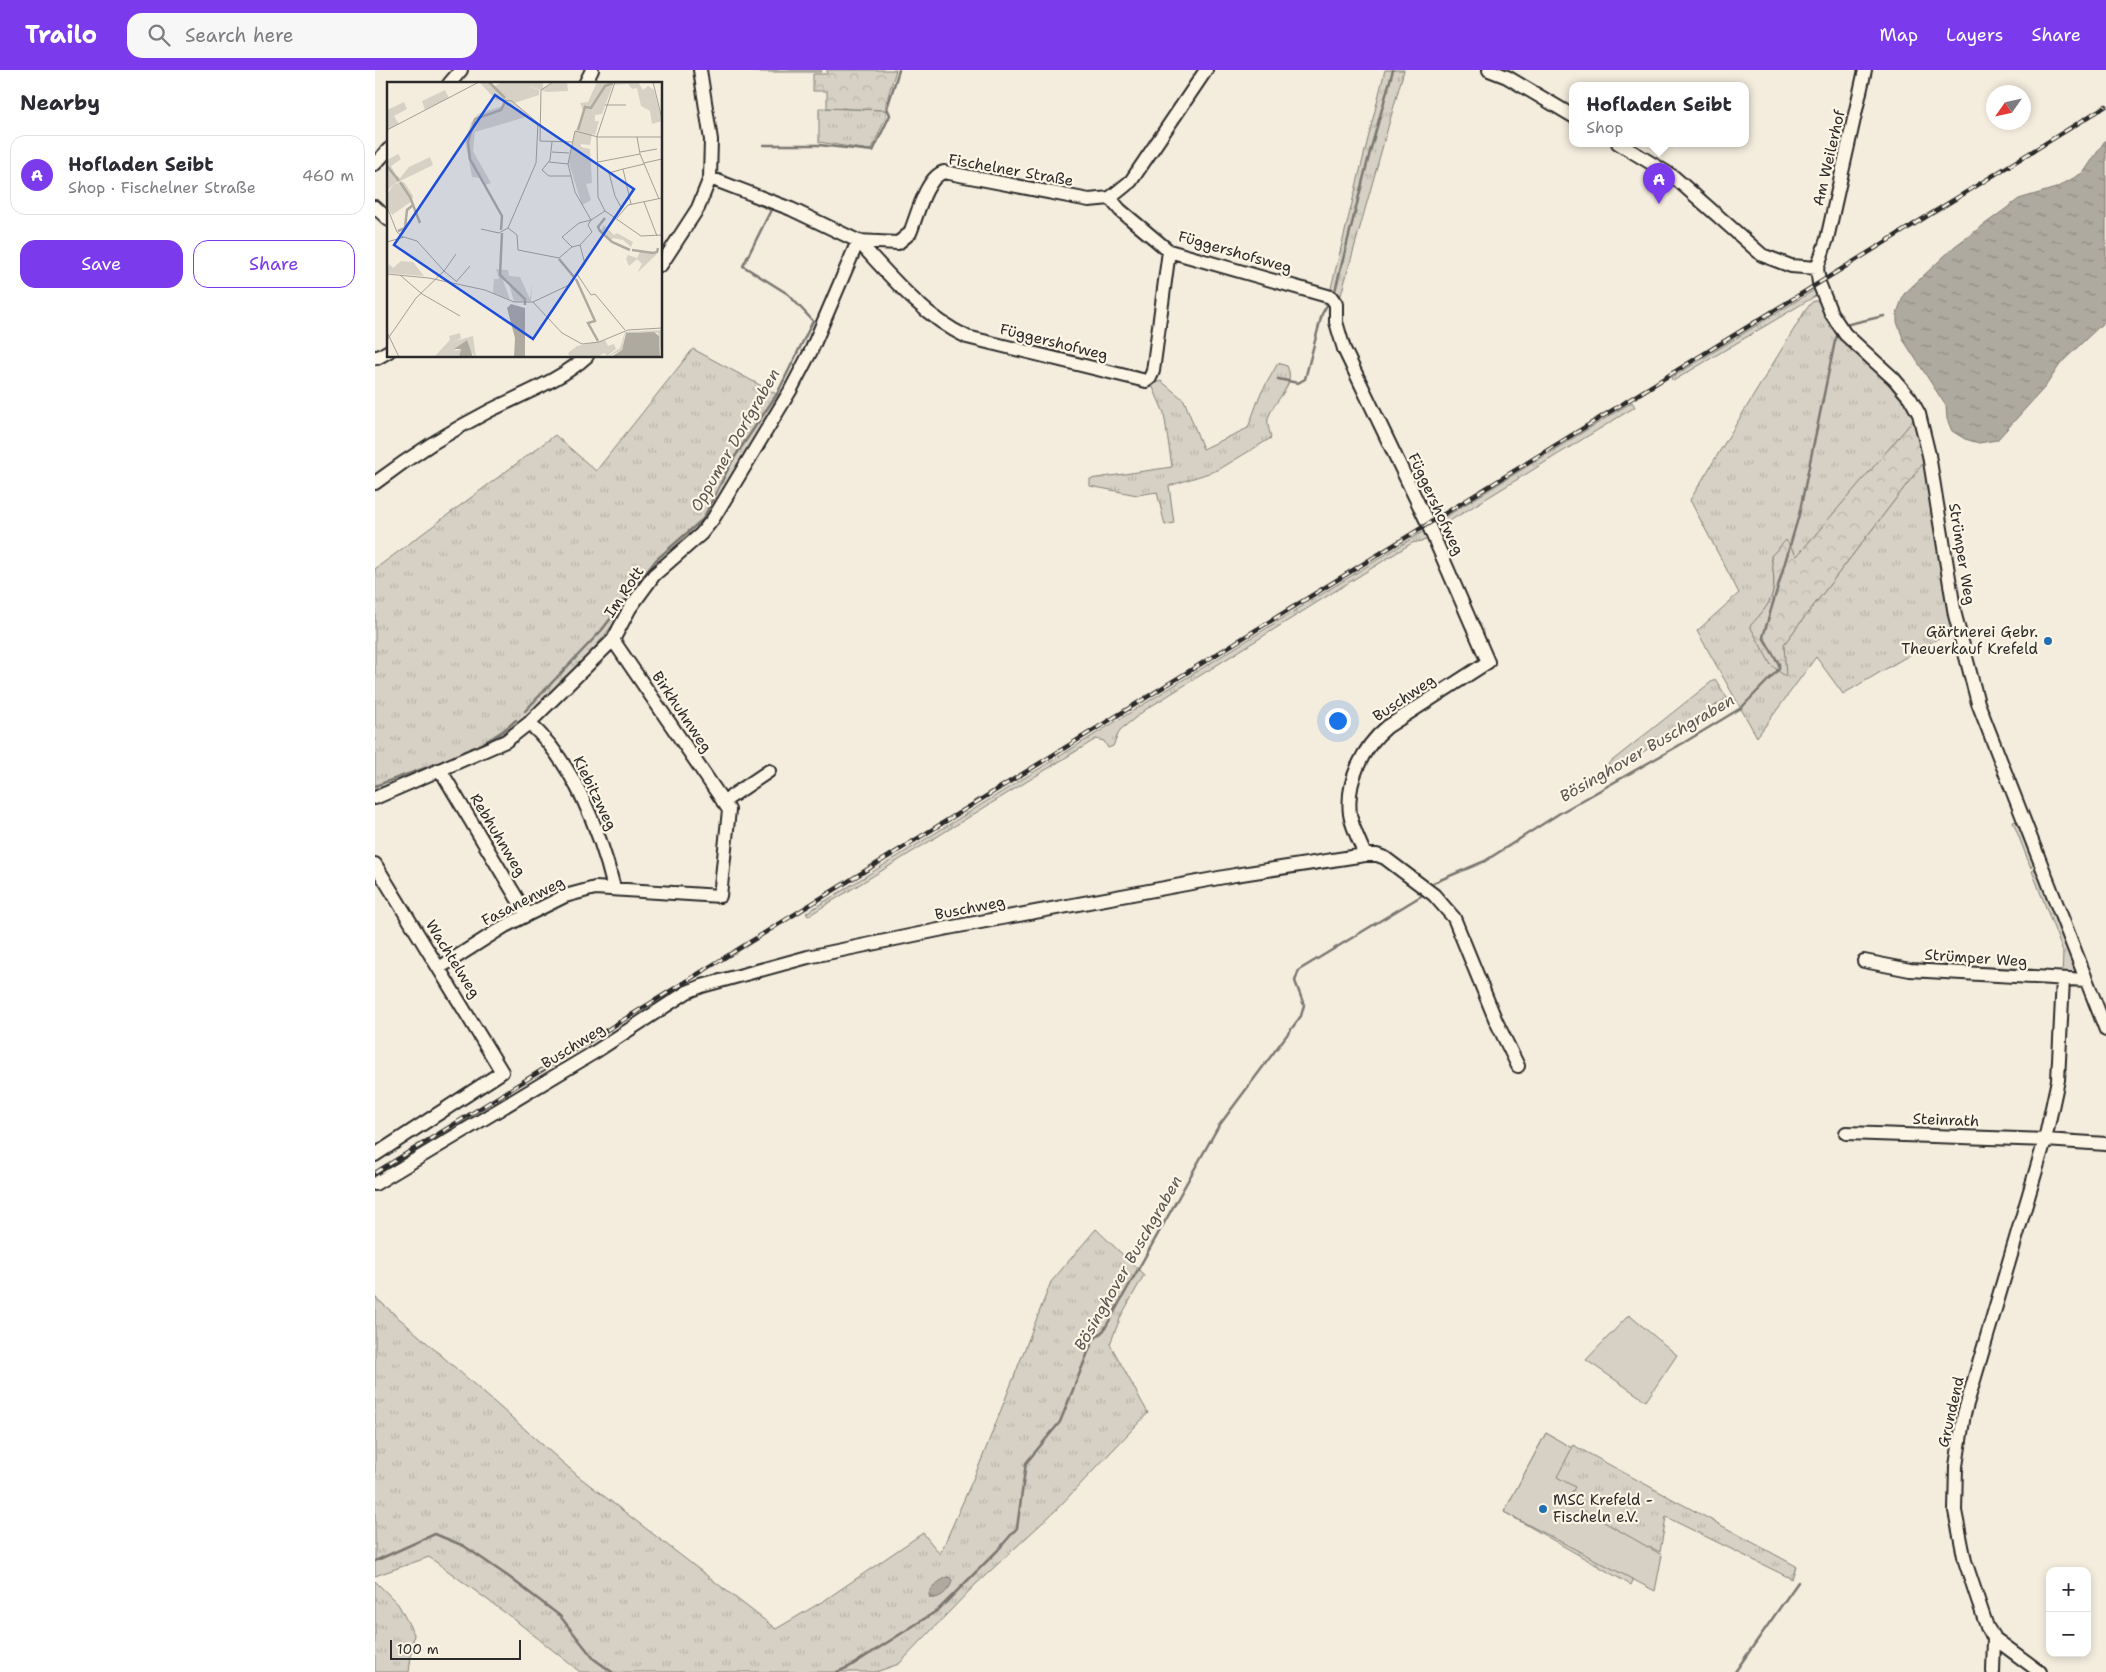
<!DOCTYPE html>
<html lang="en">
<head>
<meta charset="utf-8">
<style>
  :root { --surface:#fff; --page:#f7f7f7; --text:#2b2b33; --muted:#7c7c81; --line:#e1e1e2; --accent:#7c3aed }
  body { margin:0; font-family:"Shantell Sans",sans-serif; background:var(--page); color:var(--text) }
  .controls { position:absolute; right:15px; bottom:15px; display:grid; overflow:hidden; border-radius:10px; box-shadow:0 2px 8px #0003 }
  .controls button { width:45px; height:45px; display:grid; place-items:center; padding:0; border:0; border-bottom:1px solid var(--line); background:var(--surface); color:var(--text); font:25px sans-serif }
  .compass { position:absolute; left:1611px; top:15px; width:45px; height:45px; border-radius:50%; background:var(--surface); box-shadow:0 2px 8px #0003; rotate:236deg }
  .scale { position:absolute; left:15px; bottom:12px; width:131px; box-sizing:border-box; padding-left:5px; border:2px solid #2b2b2b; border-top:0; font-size:14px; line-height:18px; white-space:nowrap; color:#2b2b2b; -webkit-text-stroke:4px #fcf5e5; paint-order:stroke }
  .you { position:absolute; left:962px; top:650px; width:18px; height:18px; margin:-12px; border:4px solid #fff; border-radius:50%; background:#1a73e8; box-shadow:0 0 0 8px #1a73e833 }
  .badge { display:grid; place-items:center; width:32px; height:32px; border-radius:50%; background:var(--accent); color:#fff; font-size:16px; font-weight:700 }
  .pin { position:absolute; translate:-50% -41px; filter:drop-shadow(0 1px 2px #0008) }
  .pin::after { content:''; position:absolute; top:26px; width:18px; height:15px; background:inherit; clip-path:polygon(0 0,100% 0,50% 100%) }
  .popup { position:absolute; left:1194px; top:12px; width:180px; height:65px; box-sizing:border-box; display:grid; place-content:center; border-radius:10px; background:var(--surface); filter:drop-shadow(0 1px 4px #0005); font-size:16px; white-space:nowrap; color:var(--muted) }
  .popup b { font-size:19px; color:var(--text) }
  .popup::after { content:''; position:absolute; left:50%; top:100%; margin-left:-10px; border:10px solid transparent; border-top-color:var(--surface) }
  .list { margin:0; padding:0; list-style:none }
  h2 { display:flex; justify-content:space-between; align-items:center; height:65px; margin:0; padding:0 20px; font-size:21px }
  h2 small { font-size:16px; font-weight:400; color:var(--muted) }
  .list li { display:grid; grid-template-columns:32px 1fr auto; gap:15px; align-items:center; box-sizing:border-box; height:80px; margin:0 10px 10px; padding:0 10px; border:1px solid var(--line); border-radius:15px }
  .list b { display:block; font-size:19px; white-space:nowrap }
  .list p { margin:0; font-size:16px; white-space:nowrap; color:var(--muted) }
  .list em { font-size:16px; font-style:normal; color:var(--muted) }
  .actions { display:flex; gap:10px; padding:15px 20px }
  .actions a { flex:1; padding:11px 0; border:1px solid var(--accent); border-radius:15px; text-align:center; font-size:18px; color:var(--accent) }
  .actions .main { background:var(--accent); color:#fff }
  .icon { flex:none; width:28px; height:28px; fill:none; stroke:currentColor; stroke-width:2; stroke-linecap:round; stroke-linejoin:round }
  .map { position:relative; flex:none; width:1731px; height:1602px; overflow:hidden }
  header { display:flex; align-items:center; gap:30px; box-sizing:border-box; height:70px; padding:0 25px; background:var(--accent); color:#fff }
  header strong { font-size:24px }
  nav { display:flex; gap:28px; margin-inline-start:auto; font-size:18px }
  .search { width:350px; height:45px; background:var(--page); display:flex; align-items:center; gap:12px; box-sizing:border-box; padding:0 18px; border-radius:15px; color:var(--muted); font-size:19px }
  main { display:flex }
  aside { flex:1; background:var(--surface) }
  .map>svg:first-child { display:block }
</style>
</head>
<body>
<header>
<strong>Trailo</strong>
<div class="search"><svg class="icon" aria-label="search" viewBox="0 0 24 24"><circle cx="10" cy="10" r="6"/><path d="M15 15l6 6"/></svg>Search here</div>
<nav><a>Map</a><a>Layers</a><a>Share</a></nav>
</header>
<main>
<aside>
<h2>Nearby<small></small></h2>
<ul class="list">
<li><span class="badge">A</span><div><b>Hofladen Seibt</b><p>Shop · Fischelner Straße</p></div><em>460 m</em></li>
</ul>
<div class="actions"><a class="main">Save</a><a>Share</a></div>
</aside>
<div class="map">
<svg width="1731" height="1602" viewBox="0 0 1731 1602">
  <defs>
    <pattern id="grass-tufts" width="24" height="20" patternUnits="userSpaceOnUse" patternTransform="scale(1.25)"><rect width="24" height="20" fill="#d6d1c4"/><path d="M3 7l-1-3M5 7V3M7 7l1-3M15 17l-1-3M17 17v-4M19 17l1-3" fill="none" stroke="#b8b4a9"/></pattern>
    <pattern id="forest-crowns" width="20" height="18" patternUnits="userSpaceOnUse" patternTransform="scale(1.25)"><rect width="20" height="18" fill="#d6d1c4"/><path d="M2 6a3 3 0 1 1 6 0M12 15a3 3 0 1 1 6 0" fill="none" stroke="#b8b4a9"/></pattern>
    <pattern id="water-ripples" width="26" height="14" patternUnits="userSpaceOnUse" patternTransform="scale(1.25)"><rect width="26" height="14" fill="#afaaa0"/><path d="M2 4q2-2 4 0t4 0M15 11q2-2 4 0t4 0" fill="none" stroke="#8f8b83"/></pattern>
  </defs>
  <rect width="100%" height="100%" fill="#f4edde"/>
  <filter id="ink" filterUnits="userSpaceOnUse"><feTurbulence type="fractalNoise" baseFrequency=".02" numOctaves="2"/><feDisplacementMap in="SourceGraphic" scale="10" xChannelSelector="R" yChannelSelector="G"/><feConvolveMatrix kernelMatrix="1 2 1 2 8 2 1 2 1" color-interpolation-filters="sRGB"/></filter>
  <g filter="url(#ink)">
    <path fill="url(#grass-tufts)" stroke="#807e78" d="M1010 0H1029L966 225 955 222Z
      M444 38 511 40V47L497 79 494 80 444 72Z
      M1441 219 1442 225 1298 311 1296 308Z
      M1444 230 1517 311 1542 346 1422 487 1396 486C1402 523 1400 529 1375 557L1409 574 1552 388 1579 559 1468 624 1441 587 1382 667 1322 561 1364 523 1315 430 1430 241 1437 232Z
      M318 279 407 327 335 447 274 502 244 547 209 591 144 653 99 680 0 720V499L180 365 221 401Z
      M903 293 912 296C922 316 898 330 893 349 892 354 895 362 896 368L843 400 794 416 799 453 790 455 782 422 762 425 715 416V409L797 397 789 343 777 315 786 311 809 330 828 379 873 358 885 325Z
      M1257 332 1260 337 1060 460 1057 455Z
      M1052 459 1056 469 1037 473 770 640 745 660 738 676 733 678 729 671 721 669 433 846 431 843Z
      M1340 609 1352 628 1238 701 1233 694Z
      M1642 751 1659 792 1656 798 1638 752Z
      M1660 800 1665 804 1701 895 1699 904 1687 907 1688 882 1657 801Z
      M721 1159 769 1205 746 1246 735 1274 773 1343 680 1441 599 1516 524 1594 501 1602H205L140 1550 54 1487 0 1506V1227L203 1406 401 1559 450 1530 548 1463 565 1484 606 1391 676 1212Z
      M1171 1363 1196 1378 1198 1375 1421 1496 1417 1509 1291 1447 1285 1482 1273 1476 1256 1515 1129 1442Z
      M0 1511 23 1534 39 1564 34 1602H0Z"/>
    <path fill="url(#forest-crowns)" stroke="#807e78" d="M452 0H521L511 33V40L452 38V21H438V4H452Z
      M1542 346 1552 388 1409 574 1411 607 1396 595 1375 556C1400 529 1402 523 1396 486L1411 470 1422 486Z"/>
    <path fill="#d6d1c4" stroke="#807e78" d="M378 0H447L446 2H378Z
      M1254 1245 1302 1285 1271 1331 1211 1290Z
      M1171 1363 1197 1378 1182 1407 1200 1417 1192 1431 1287 1485 1280 1521 1129 1442Z"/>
    <path fill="url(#water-ripples)" stroke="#7a7771" d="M1731 69V250L1686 293 1670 317 1622 370 1604 373 1590 369 1577 361 1572 349 1571 336 1529 271 1522 252V243L1529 224 1580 176 1644 129 1681 118 1709 102Z
      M574 1507 577 1510C576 1519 565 1530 555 1528L554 1524C557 1517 565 1509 574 1507Z"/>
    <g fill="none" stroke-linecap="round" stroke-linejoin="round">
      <path stroke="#7a7771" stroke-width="2.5" d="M389 75H444L498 81 515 45 512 38 524 0
        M959 225 996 78 1018 0
        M1470 257 1474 254 1509 246
        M903 309 923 313 930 309 947 244 952 235
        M150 641 226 561 281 490 328 449 357 391 402 324 438 251 413 224 368 196 396 140 376 131
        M0 716C44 699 108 682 141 650
        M1058 813 1110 791 1185 743 1310 672 1366 638 1404 599V594L1388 567 1424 445 1460 271 1464 262
        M0 1491 60 1464 89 1476 134 1507 185 1546 219 1589 237 1602
        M462 1602 474 1597 563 1540 623 1480 642 1458 651 1393 685 1352 718 1270 729 1260 843 1057 926 946 929 935 920 911 924 900 1046 826
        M1360 1602 1423 1512"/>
      <g stroke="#2b2b2b" stroke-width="16">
        <path id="minor" d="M1114 0 1132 7 1198 46
          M1490 0 1452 169 1442 198 1444 213 1456 243 1470 264 1519 309 1535 328 1544 344 1554 385 1580 545 1603 633 1731 960
          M74 14 86 0
          M210 14 217 0
          M1243 73 1299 107 1387 185 1416 196 1442 198
          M0 94 14 79
          M335 108 416 139 483 171 523 173 535 163C542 146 551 107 569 102L714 130 735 128 756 111 831 0
          M0 137 14 150
          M483 171C515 206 549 247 592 267L771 311 775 308 778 301 794 181
          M286 195 323 138 335 108 336 70 325 0
          M0 287 2 288 14 281
          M0 413C37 385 75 361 116 340 148 324 186 310 212 286
          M154 653C198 692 225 761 239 818
          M66 701 152 845
          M0 728 131 671 154 653 238 570 255 538 279 505 326 464 338 449 415 321 436 281 483 171
          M348 732 394 701
          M990 785H1002L1010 788 1059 825 1079 848 1121 951 1143 996
          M0 794 127 1002 0 1085
          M1489 891 1535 900 1711 910
          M64 898 130 856 190 826 220 818 345 826 354 740 238 570
          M1471 1063 1670 1070 1683 1010 1688 909
          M0 1114 220 982 312 922 327 916 433 887 573 858 860 805 990 785C985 772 977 758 975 744 971 711 988 677 1012 657L1113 592 1053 454 969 279 961 252V234L956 227 794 181 745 140 735 128
          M1618 1602 1619 1568
          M1665 1602 1619 1568 1612 1557 1590 1491 1580 1441 1581 1396 1589 1344 1670 1070 1731 1074"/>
      </g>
      <use href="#minor" stroke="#fcf5e5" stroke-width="12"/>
      <g stroke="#2b2b2b" stroke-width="4.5">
        <path id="rail" d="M0 1103 1731 36"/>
      </g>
      <use href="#rail" stroke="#fcf5e5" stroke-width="2.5" stroke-dasharray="8" stroke-linecap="butt"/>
    </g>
  </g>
  <g fill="#1f6fb2" stroke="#fcf5e5" stroke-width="2">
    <circle cx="1673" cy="571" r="5"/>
    <circle cx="1168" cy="1439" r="5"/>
  </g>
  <g text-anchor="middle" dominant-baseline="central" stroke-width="4.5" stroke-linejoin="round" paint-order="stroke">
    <g font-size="15" fill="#2b2b2b" stroke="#fcf5e5">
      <text transform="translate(1454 88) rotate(-77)">Am Weilerhof</text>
      <text transform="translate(636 100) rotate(10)">Fischelner Straße</text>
      <text transform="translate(860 182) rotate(16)">Függershofsweg</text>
      <text transform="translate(679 272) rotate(14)">Függershofweg</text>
      <text transform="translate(1061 434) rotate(65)">Függershofweg</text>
      <text transform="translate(1587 484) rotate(81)">Strümper Weg</text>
      <text transform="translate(249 522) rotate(-56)">Im Rott</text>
      <text transform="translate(1029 628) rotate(-34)">Buschweg</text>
      <text transform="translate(307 642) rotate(56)">Birkhuhnweg</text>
      <text transform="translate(220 723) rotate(64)">Kiebitzweg</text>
      <text transform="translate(123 765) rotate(59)">Rebhuhnweg</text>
      <text transform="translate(148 831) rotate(-27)">Fasanenweg</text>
      <text transform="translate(595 838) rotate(-11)">Buschweg</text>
      <text transform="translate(1601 888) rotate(4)">Strümper Weg</text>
      <text transform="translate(78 889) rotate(58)">Wachtelweg</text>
      <text transform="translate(198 976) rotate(-32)">Buschweg</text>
      <text transform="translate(1571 1050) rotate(2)">Steinrath</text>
      <text transform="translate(1576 1342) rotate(-77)">Grundend</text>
    </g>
    <g font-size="15" fill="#2b2b2b" stroke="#fcf5e5" text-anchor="end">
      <text x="1663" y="562">Gärtnerei Gebr.<tspan x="1663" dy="17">Theuerkauf Krefeld</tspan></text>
      <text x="1178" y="1430" text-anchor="start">MSC Krefeld -<tspan x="1178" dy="17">Fischeln e.V.</tspan></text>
    </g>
    <g font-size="16" font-style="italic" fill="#595754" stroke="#fcf5e5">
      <text transform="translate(360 370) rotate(-60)">Oppumer Dorfgraben</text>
      <text transform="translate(1272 678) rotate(-30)">Bösinghover Buschgraben</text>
      <text transform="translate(753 1193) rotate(-60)">Bösinghover Buschgraben</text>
    </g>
  </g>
  <g transform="translate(12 12)">
    <rect width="275" height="275" fill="#f4edde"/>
    <path d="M92 0H103L106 5 115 0H130L152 8V13L127 21 142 34 88 50 86 69 104 101 98 103 94 96 85 95 78 59 84 41 91 32 115 24 116 19 109 18ZM210 0H227L215 32 208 33V39H212L208 53 205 52 203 63 194 62V65L203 67 205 101 199 102 204 118 195 123 182 81 187 52 197 31 193 21 201 20ZM228 0H251L256 8 261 4 267 8 275 39 265 42 263 29 254 24 250 6 245 7 241 2 227 3ZM17 20 20 27 7 34 12 42 0 48V28ZM43 75 46 83 7 102 17 100 26 114 25 119 5 133 0 124V112L7 102 0 109V85L13 96 22 85ZM14 179 26 180 37 194 0 191 2 182 6 186ZM109 187 121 188 122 194 133 195 143 217 145 201 144 219 127 220 121 198 115 195 123 218 106 211 107 197H112ZM73 251 74 256 68 259 86 254 89 275 81 267 80 258 69 266 68 269 74 267 72 275H47L63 258 62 254ZM218 258 221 264 227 262 229 267 220 274 217 271 211 275H183L181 271 190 264Z" fill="#d6d1c4"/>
    <path d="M128 0H156V6L167 0H180L181 9 160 10ZM11 72 14 77 4 84 11 96 0 85V78ZM217 143 227 153 230 151 246 160 244 165 236 158 226 156 223 159 214 148ZM253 170 270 172 250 191 255 182 250 177 242 184 239 177 241 173 250 176ZM274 248 275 275 271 251 253 250 238 252 235 268 220 275 233 266 238 250Z" fill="#d6d1c4"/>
    <path d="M58 8 62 16 38 28 35 19Z" fill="#d6d1c4"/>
    <path d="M124 222 138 226V275H127L128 256 120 226ZM267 250 272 254 273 275H224L235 268 239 251ZM80 258 86 275H72L74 267H67Z" fill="#afaaa0"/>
    <path fill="none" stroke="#afaaa0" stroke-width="2.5" d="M102 0 118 16M191 48 198 25 204 26 218 4 226 1M0 84 12 99M13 100 23 115 33 141M218 136 211 145 213 149 225 160 243 168M114 148 115 134 83 77 81 60 88 37 114 28 118 20M11 149 18 146 20 128 26 123M115 151 113 193 138 217V223M245 168 266 171 270 170 271 166M172 177 187 195M189 197 208 239 201 241 211 259"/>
    <path fill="none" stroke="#a49f96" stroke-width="1" d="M166 0 154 8 153 59 185 60M228 0 210 54 211 115 218 129 254 154 275 153M266 0 275 37M116 18 125 19 151 41 149 81 121 146 130 153 131 168 172 176 185 165 193 163M218 23H239M0 48 92 0M250 55 253 72 272 117M165 60 163 78 155 88 162 94H184M165 70 182 71M253 70 270 67M162 80 181 82M211 80 253 72M257 81 275 77M257 120 270 154M244 122 236 87 257 82M0 125 10 150 16 155M235 127 228 114 222 91 236 87M230 136 241 123 275 116M204 138 188 110 181 82 188 49 211 55H275M94 147 112 151 121 146M0 160 17 155 30 159 57 189 29 216 0 258M185 165 175 155 192 141 204 138 218 129M69 172 57 189 70 200M0 192 42 196 98 208 127 220H146M190 192 204 213 208 212 238 248M13 193 35 212 73 234M69 200 83 184M146 220 175 251 195 262 212 260 241 248 275 246M146 220 182 203 198 182 193 163 205 150 201 143 204 138M0 250 12 275"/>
    <path fill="#1d4ed8" fill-opacity="0.15" stroke="#1d4ed8" stroke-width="2.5" d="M108 13 247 107 146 257 7 163Z"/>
    <rect width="275" height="275" fill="none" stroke="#2b2b2b" stroke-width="2.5"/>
  </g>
</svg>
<div class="controls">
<button>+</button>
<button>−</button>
</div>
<svg class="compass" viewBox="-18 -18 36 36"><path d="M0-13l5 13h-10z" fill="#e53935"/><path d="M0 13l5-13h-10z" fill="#7c7c81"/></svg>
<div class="scale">100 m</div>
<div class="you"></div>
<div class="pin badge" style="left:1284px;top:134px">A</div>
<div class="popup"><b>Hofladen Seibt</b>Shop</div>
</div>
</main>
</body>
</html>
